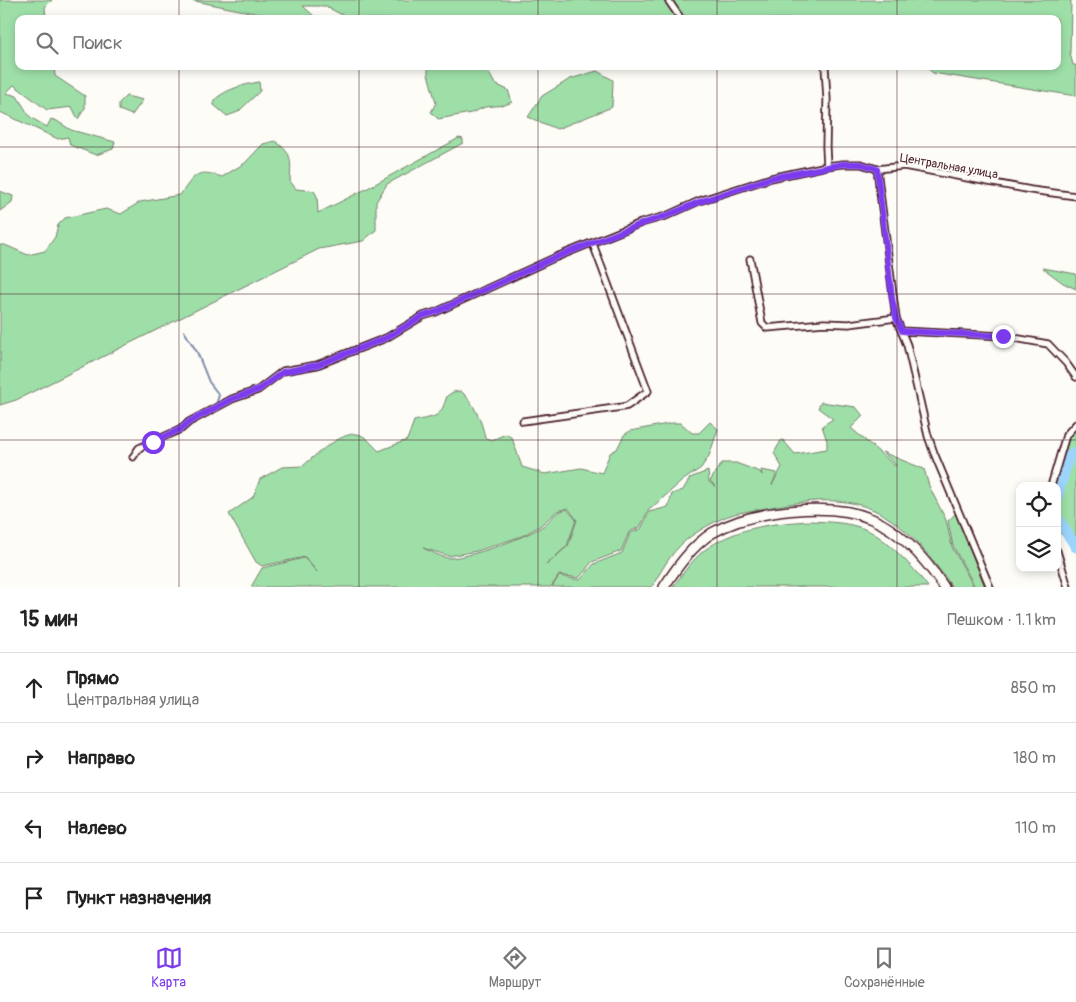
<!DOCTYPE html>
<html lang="ru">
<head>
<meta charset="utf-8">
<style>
	:root { --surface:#fff; --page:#f6f6f6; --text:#222; --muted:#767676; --line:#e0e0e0; --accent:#7c3aed }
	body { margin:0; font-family:Pangolin,sans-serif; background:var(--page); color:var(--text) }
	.controls { position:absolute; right:15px; bottom:15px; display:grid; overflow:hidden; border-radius:10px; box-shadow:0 2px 8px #0003 }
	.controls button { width:45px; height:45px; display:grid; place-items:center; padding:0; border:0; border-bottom:1px solid var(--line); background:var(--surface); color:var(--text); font:25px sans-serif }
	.stop { position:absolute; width:15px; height:15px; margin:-11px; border:4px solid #7c3aed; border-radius:50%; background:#fff }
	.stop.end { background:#7c3aed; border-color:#fff; box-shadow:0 1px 5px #0008 }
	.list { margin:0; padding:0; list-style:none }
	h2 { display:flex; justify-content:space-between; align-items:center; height:65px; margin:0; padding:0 20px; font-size:21px }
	h2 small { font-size:16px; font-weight:400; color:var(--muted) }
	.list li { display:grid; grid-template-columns:32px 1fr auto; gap:15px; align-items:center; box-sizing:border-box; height:70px; padding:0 20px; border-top:1px solid var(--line) }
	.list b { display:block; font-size:19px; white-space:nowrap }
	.list p { margin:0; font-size:16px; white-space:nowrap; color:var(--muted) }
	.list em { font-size:16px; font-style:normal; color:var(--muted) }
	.icon { flex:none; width:28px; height:28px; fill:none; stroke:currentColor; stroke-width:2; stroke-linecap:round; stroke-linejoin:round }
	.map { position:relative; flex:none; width:1076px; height:587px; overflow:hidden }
	.search { position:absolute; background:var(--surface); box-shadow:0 2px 8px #0003; left:15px; right:15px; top:15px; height:55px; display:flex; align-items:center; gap:12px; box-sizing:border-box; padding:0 18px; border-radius:10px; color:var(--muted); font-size:19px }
	.sheet { height:345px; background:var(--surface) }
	nav { display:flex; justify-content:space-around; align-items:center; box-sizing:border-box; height:70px; border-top:1px solid var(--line); background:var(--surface); font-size:14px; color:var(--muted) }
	nav a { display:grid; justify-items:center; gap:2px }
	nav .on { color:var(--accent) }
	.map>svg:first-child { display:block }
	.green { fill:#9edfa8; stroke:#747f6a; fill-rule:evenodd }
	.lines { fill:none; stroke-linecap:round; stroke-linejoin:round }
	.stream { stroke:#7b8ca8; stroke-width:2 }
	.river { stroke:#9cd4fc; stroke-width:11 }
	.street-casing { stroke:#4a1f2b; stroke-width:9 }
	.primary-casing { stroke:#4a1f2b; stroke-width:12 }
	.street { stroke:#fdfcf7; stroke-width:5.5 }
	.primary { stroke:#fdfcf7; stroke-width:9 }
	.route { stroke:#7c3aed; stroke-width:6 }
	.grid { fill:none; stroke:#4a1f2b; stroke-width:1; stroke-opacity:0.55 }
	.labels { text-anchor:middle; stroke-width:4; stroke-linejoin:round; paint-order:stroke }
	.street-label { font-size:12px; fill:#4a1f2b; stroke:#fdfcf7 }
</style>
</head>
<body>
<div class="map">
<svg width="1076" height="587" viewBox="0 0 1076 587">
	<rect width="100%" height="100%" fill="#fdfcf7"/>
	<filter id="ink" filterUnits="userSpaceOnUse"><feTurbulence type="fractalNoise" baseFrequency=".02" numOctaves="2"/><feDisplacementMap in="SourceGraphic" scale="10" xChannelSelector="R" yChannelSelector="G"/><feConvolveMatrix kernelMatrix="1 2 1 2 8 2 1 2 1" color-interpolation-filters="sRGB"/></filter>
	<g filter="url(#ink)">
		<path class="green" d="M0,0h52l-7,7 1,12h-27v47h35l1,10 30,20v12l-7,11 -6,-12 -25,3 -33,-25 -8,8 11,3 13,21 17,10 4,-8 6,2 14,9 44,12 -2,7 -17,6 -26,-10 -2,-8 -10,2 -58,-27z
			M190,0h881l-1,53 3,12h3v31l-143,-23 -8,-7h132v-47h-707l-25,-13h-22l12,11 -3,2h-28z
			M428,66h57l10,18 13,6 4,12 -7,3 -20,2 -14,6 -33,6 -7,-7 5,-9 -8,-29z
			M597,71l16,9 -1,27 -55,22 -29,-12 14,-21 28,-17z
			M259,82l1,9 -22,21 -11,4 -13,-11v-5c13,-11 28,-15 45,-18z
			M126,96l17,4 -11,15 -13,-5v-7z
			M459,138l4,1v4l-76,41 -11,18v28l-13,11 -44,8 -303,151 -16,5v-160h5l23,10 17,-4 10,-14 3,-12 7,-7 41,-9 15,5 19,-12 40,-7c15,-20 16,-27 42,-18l23,-14 18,-19 12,-3c18,13 16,19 15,40l6,8 18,2 3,5 1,17 48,-24z
			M0,191l13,5 -1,6 -12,9z
			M1043,268l33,6v15l-13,-6z
			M461,391c13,12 21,30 24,47l7,2 14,-6 6,4 10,29 23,7 36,-6 21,5 8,-20 7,-4 7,-14 6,-4 43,-8h8l11,10h7l11,-11 8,7 -9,27 -8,12 -19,13 -34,30 -8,16 -11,5 -8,19 -29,11 -13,16 -20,-3 -8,12h-300l11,-19 42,-10 13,14 -12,-15 -43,9 -6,-4 -27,-48 24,-17 7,-18 22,-12 21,-1c11,-10 38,-34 54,-32 9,1 16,12 22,17l28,-11 7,-19c22,-5 26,-2 33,-25l6,-4zM568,508l9,12 -9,26 -22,19 21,-19 9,-26 -9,-11c-16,4 -15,12 -27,19 -20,11 -70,30 -92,30 -7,-1 -18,-7 -25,-10l26,8 28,-5 45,-15 18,-10 17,-15z
			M821,402l35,5 7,9 -12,12 44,38 1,-1 -14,-13 42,17 5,17 17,34 6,27 22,40h-22c-21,-30 -44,-61 -78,-77 -36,-16 -76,-8 -113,-1 -10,2 -23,3 -33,7 -15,6 -31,15 -43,25 -15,13 -24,30 -33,46h-100l7,-11 21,4 14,-16 28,-11 8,-20 11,-4 8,-17 19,-5 4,-13 11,-4 7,-12 18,-7 1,11 7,5 -6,-6 12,-18h14l24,9 2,3 -1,-5 16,3 -5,12 10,-18 -8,-14 8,-14 13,15 32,-5v-8l-5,-15 11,-7 -15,-11z
			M1076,430v122l-19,-23v-43h-3l15,-49z
			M956,513l27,69 2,5h-10l-22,-41 -5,-25z
			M810,521c19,1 39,1 57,9 19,8 49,40 61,57h-255c10,-14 22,-31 36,-40 30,-20 66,-24 101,-26z"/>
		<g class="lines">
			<path class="stream" d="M184,331l13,21 12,30 10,13 -3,10"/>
			<path class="river" d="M1057,498l12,-43 7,-3
				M1057,517l19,30"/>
			<defs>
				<path id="street" d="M668,0l13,19
					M825,66l2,33 -1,48 1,19
					M877,169l19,149 11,27 21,91 6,17 56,134
					M750,259l12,64 5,5 57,-5 25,1 47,-6
					M902,331l101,5 45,8 18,19 10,14
					M523,421l99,-14 5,-1 21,-15 -55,-147
					M133,457l6,-9 42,-19 8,-7 43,-23 26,-9 25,-19 34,-6 69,-27 37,-22 13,-4 118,-54 87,-35 25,-7 33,-15 72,-23 56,-12 16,-2h18l16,5 27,-3 127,24 45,6
					M1051,486l15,-51 10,-11
					M1057,551l11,36"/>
				<path id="primary" d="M664,587c13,-20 28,-41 48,-54 40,-23 118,-32 160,-14 30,13 54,41 72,68"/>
			</defs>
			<use href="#street" class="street-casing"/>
			<use href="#primary" class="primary-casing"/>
			<use href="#street" class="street"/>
			<use href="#primary" class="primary"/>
		</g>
	</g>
	<g class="lines" filter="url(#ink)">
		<path class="route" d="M153,442l28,-13 8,-7 43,-23 26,-9 25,-18 34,-7 69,-27 37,-22 13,-4 118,-54 87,-34 25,-8 33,-14 72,-24 72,-14h18l16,5 15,129 4,20 6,13 101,5"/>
	</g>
	<path class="grid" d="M179,0v19M359,0v19M538,0v19M717,0v19M897,0v19M179,66v521M359,66v521M538,66v521M717,66v521M897,66v521M0,147h1076M0,294h1076M0,440h1076"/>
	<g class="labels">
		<g class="street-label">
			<text transform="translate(949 166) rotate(10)" y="4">Центральная улица</text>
		</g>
	</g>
</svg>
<div class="controls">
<button><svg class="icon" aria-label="locate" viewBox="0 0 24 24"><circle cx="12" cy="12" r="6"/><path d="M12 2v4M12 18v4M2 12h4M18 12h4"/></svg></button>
<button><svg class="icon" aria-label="layers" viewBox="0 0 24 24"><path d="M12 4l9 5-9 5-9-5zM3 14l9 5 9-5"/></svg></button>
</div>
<div class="stop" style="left:153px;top:442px"></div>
<div class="stop end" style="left:1003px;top:336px"></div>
<div class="search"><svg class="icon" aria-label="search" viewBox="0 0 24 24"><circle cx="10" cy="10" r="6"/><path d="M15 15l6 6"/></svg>Поиск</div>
</div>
<section class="sheet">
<h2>15 мин<small>Пешком · 1.1 km</small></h2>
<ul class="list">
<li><svg class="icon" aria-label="ahead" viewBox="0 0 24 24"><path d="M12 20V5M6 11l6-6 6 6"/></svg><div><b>Прямо</b><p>Центральная улица</p></div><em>850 m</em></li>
<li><svg class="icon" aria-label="right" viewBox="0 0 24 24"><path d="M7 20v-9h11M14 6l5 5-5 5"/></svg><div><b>Направо</b></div><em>180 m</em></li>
<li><svg class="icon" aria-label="left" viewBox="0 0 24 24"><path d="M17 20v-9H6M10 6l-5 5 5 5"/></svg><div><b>Налево</b></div><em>110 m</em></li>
<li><svg class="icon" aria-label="arrive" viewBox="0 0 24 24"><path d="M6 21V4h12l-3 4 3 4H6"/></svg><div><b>Пункт назначения</b></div></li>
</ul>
</section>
<nav>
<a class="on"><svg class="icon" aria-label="map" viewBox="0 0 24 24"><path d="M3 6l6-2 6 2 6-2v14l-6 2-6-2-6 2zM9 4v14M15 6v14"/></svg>Карта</a>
<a><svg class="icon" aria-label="directions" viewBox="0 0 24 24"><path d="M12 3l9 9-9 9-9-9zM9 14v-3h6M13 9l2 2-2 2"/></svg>Маршрут</a>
<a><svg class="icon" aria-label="saved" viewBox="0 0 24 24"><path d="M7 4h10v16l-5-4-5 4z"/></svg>Сохранённые</a>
</nav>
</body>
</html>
